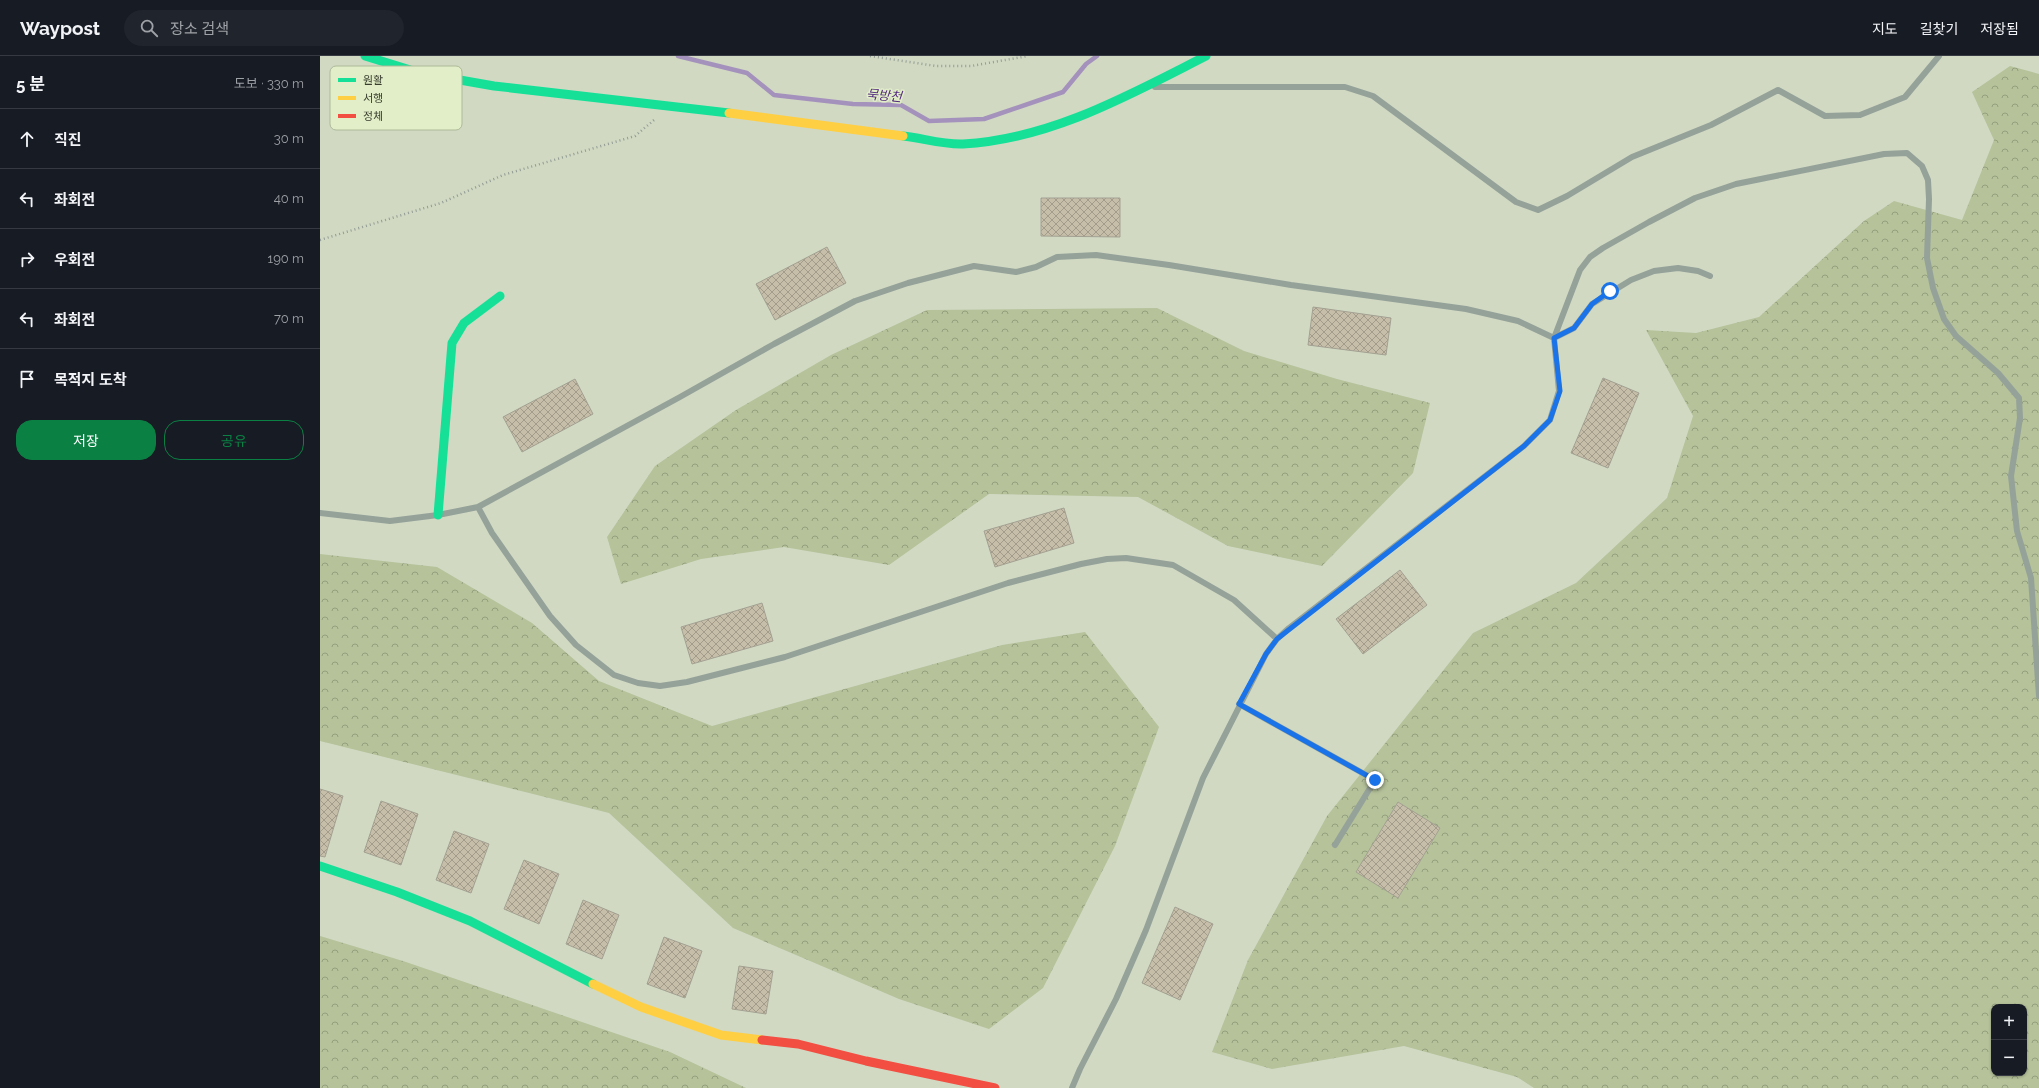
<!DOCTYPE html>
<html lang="ko">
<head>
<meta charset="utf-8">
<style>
	:root { --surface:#171b24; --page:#20242c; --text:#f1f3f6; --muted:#9ea1a6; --line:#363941; --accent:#0b8043 }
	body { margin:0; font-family:Raleway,"Noto Sans KR",sans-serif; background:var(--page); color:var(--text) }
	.controls { position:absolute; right:12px; bottom:12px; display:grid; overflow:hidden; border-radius:8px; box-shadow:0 1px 3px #0004 }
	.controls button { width:36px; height:36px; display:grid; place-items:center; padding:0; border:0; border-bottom:1px solid var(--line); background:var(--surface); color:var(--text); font:20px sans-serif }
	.stop { position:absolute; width:12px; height:12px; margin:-9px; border:3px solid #1a73e8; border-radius:50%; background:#fff }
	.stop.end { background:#1a73e8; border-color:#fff; box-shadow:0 1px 4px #0008 }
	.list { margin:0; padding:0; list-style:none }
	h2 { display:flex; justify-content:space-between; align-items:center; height:52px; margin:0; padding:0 16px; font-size:17px }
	h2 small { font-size:13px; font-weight:400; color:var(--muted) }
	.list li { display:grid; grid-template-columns:26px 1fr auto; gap:12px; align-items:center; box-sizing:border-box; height:60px; padding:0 16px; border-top:1px solid var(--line) }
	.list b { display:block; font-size:15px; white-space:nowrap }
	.list em { font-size:13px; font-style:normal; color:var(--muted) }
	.actions { display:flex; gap:8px; padding:12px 16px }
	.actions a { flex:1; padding:9px 0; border:1px solid var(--accent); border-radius:16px; text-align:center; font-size:14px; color:var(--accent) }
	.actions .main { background:var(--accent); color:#fff }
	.icon { flex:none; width:22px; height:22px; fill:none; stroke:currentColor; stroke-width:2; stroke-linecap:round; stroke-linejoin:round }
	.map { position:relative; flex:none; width:1719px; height:1032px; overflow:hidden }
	header { display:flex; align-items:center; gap:24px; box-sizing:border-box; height:56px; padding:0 20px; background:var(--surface); border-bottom:1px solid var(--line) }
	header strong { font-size:19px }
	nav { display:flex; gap:22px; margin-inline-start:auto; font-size:14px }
	.search { width:280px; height:36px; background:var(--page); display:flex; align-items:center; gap:10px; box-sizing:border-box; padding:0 14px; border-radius:22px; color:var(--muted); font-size:15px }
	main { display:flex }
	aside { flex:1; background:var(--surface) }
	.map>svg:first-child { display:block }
	.forest { fill:url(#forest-crowns); fill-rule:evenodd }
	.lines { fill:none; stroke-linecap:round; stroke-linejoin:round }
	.stream { stroke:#a492bc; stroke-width:4.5 }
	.building { fill:url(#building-cross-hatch); stroke:#a3a192 }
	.path { stroke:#929c94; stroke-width:2.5; stroke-dasharray:1 3; stroke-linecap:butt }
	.lane { stroke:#95a299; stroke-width:6 }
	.fast { stroke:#16e098; stroke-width:9 }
	.slow { stroke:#ffcf43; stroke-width:9 }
	.jam { stroke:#f24e42; stroke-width:9 }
	.route { stroke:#1a73e8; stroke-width:5 }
	.labels { text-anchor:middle; stroke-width:3; stroke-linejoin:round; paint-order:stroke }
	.water-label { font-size:13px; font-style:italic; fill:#542b7f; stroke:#e1eec7 }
	.key { fill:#e1eec7; stroke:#aeb999; stroke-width:1 }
	.key-label { font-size:11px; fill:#383d2e }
</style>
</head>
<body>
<header>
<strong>Waypost</strong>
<div class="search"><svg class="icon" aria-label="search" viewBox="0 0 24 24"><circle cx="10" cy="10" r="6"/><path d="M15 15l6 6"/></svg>장소 검색</div>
<nav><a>지도</a><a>길찾기</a><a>저장됨</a></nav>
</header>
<main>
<aside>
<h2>5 분<small>도보 · 330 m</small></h2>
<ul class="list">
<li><svg class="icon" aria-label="ahead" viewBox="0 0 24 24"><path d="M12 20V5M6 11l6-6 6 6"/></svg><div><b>직진</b></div><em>30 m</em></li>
<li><svg class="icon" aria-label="left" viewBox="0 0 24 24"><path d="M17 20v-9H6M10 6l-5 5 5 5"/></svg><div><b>좌회전</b></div><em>40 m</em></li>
<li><svg class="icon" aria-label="right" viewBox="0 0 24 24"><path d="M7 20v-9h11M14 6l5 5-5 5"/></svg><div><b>우회전</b></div><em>190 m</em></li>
<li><svg class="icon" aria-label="left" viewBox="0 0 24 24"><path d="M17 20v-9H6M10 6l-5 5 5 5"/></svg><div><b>좌회전</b></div><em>70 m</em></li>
<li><svg class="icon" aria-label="arrive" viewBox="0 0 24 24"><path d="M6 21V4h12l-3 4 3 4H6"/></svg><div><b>목적지 도착</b></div></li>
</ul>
<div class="actions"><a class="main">저장</a><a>공유</a></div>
</aside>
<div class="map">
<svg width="1719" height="1032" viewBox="0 0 1719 1032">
	<defs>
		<pattern id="forest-crowns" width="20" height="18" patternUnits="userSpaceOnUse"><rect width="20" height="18" fill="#b5c29a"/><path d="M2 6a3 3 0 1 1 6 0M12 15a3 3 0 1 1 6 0" fill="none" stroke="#949f7e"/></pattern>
		<pattern id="building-cross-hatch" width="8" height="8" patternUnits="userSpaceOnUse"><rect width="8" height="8" fill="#c7bea9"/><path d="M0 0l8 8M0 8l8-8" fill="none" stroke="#a39c8a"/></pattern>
	</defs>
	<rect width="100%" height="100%" fill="#d1d9c3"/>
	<path class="forest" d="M1690,10l29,8v1014h-505l-17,-11 -113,-31 -132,23 -60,-17 36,-92 79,-144 146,-183 103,-50 91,-85 26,-82 -47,-86 50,3 63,-16 105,-96 30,-20 68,19 32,-80 -22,-48zM1674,951h30v66h-30z
		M837,252l87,43 93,28 93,24 -17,70 -91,93 -94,-20 -90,-49 -149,-3 -100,71 -105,-18 -83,12 -80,25 -14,-47 48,-71 81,-56 95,-55 96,-45z
		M0,498l117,13 95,56 67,58 113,45 290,-81 83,-13 74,95 -44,119 -72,142 -54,41 -90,-30 -166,-71 -124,-115 -289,-72z
		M0,880l83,25 267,91 76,36h-426z"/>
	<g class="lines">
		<path class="stream" d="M358,0l69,17 27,22 79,9 48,1 28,16 55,-2 79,-27 23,-28 11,-8"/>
	</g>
	<path class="building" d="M721,142h79v39l-79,-1z
		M507,191l19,36 -71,37 -19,-36z
		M993,251l78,11 -5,37 -78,-10z
		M1283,322l36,15 -31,75 -37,-15z
		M255,323l18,35 -71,38 -19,-35z
		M744,452l10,35 -79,24 -11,-36z
		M1080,514l27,35 -64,49 -27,-35z
		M442,547l11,38 -81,23 -11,-37z
		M0,733l23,7 -18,61 -5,-1z
		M61,745l37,13 -17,51 -37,-13z
		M1078,746l42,26 -42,70 -42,-26z
		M134,775l35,13 -18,49 -35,-13z
		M204,804l35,14 -20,50 -35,-15z
		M263,844l36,15 -17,44 -36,-15z
		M855,851l38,17 -33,76 -38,-17z
		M344,881l38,14 -17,47 -38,-14z
		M419,910l34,5 -7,43 -34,-5z"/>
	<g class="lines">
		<path class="path" d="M550,0l66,10h35l57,-10
			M0,184l121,-37 62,-28 132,-39 19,-16"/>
		<path class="lane" d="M835,31h190l28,9 143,106 22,8 29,-14 65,-39 79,-32 67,-35 47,26 35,-1 45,-18 34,-41
			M1234,282l26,-68 10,-13 13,-9 46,-26 46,-24 41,-14 148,-30 23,-1 15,13 6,14 1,19 -2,59 6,30 11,31 12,17 42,37 21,25 1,20 -9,58 6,55 14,47 8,118
			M1234,282l20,-10 18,-24 39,-24 23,-9 24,-3 20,3 12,5
			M0,457l70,8 48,-6 40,-8
			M919,648l136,76 -40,65
			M752,1032l8,-19 36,-70 30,-69 57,-152 63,-124 11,-15 12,-11 235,-182 26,-26 9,-29 -5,-53 -36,-17 -52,-12 -175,-24 -122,-20 -73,-10 -39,2 -21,10 -20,5 -42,-6 -66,17 -53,18 -81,43 -94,53 -202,110 14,26 58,83 26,29 38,30 24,8 22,3 27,-4 98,-25 223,-74 73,-19 26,-5 19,-1 47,7 61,35 43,39"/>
		<path class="fast" d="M45,0l55,17 74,13 235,27
			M583,80c19,2 41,9 60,8 88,-5 166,-49 243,-88
			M118,459l14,-172 12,-20 36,-27
			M0,810l77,26 73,29 123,63"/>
		<path class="slow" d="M409,57l174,23
			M273,928l48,23 80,28 41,5"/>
		<path class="jam" d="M442,984l36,4 68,17 129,27"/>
	</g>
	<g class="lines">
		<path class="route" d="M1055,724l-136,-76 27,-50 11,-15 247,-193 26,-26 10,-29 -6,-53 20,-10 18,-24 18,-13"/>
	</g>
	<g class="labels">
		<g class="water-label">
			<text transform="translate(564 39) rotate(5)" y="5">묵방천</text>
		</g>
	</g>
	<rect x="10" y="10" width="132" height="64" rx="6" class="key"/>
	<rect x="18" y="22" width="18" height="4" fill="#16e098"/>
	<rect x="18" y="40" width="18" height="4" fill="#ffcf43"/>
	<rect x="18" y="58" width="18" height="4" fill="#f24e42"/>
	<g class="key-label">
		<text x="43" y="28">원활</text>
		<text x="43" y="46">서행</text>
		<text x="43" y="64">정체</text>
	</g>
</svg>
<div class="controls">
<button>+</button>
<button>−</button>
</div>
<div class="stop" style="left:1290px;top:235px"></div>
<div class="stop end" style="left:1055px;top:724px"></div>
</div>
</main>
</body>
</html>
